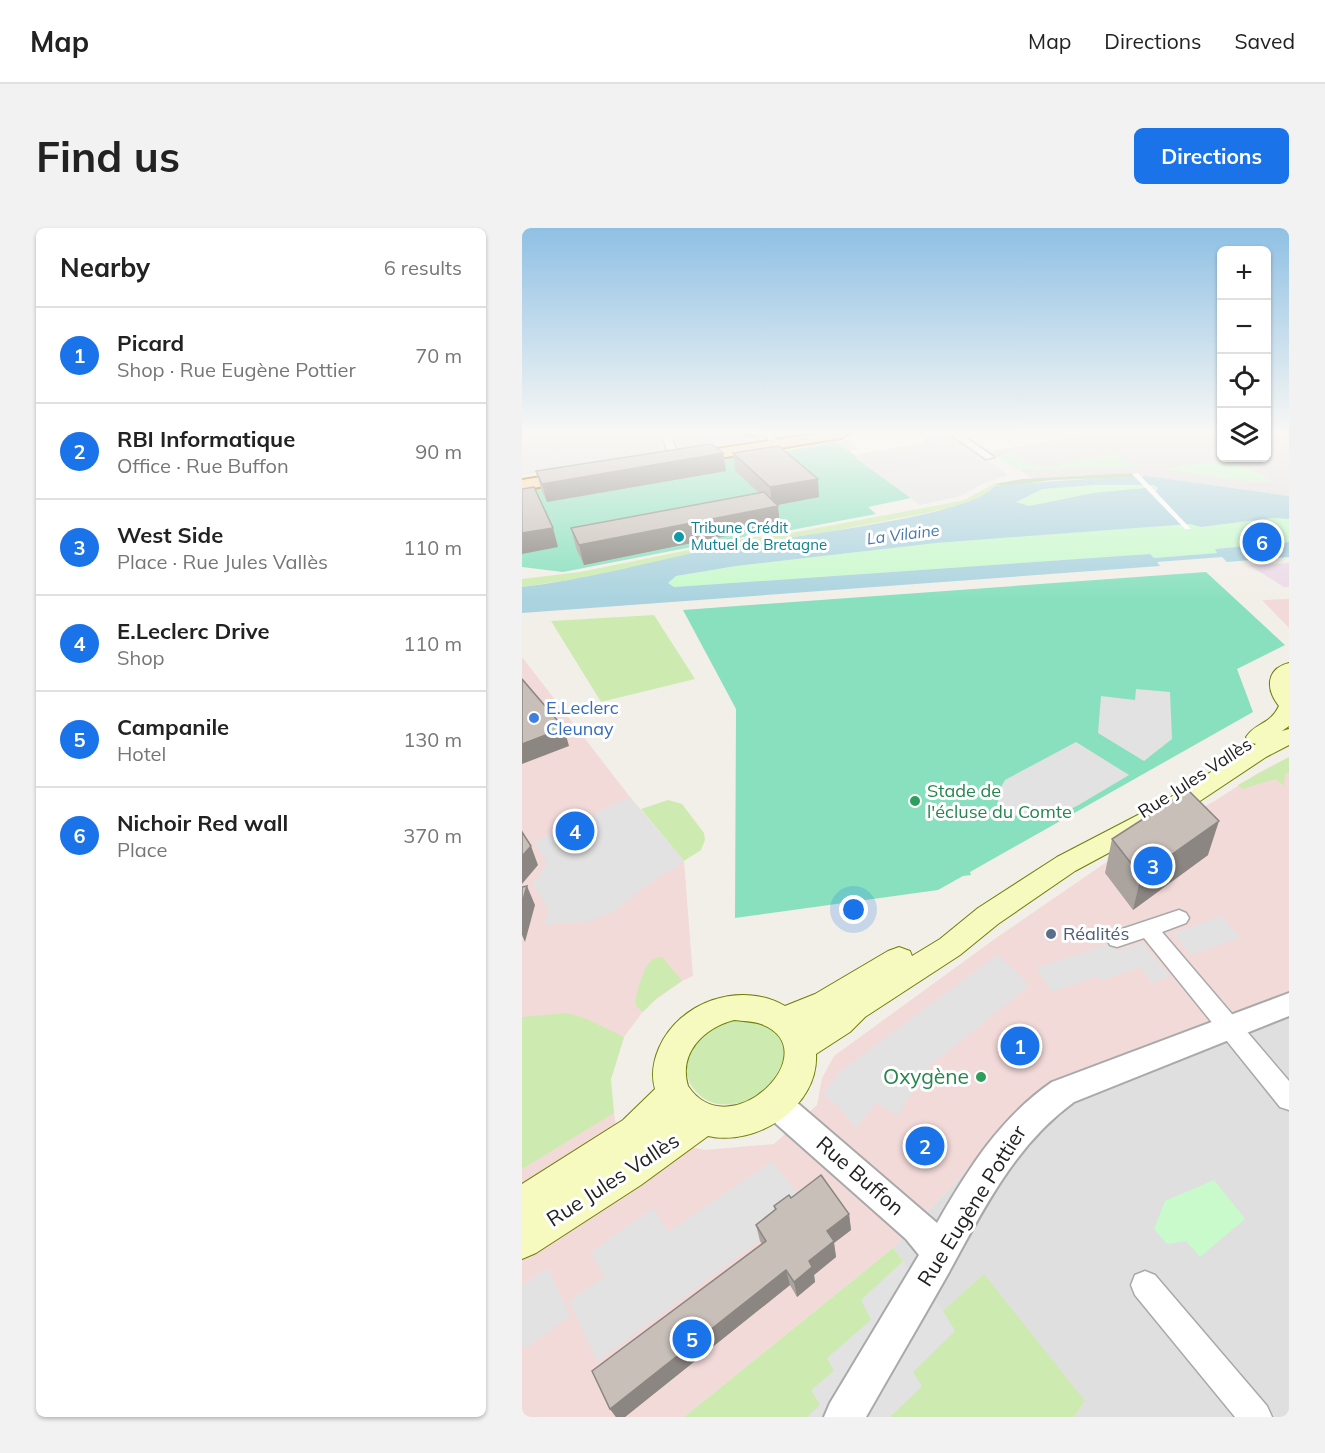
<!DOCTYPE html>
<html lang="en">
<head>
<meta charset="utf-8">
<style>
	:root { --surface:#fff; --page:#f2f2f2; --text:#222; --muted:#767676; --line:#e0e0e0; --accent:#1a73e8 }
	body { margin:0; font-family:Mulish,sans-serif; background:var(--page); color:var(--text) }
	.controls { position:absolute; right:18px; top:18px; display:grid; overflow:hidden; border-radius:9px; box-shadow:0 2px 4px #0004 }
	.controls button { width:54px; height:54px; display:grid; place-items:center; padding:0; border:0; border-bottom:2px solid var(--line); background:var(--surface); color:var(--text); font:30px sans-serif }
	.you { position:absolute; left:332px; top:682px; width:21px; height:21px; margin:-15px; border:4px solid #fff; border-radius:50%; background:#1a73e8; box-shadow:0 0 0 9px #1a73e833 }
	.badge { display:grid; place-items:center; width:39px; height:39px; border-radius:50%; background:var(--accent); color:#fff; font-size:20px; font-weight:700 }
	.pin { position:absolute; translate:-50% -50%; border:3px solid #fff; box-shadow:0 2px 6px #0006 }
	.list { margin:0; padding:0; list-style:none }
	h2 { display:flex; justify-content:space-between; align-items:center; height:78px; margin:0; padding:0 24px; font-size:26px }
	h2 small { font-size:20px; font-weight:400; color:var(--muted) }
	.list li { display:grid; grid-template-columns:39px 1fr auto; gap:18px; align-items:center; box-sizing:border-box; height:96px; padding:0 24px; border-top:2px solid var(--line) }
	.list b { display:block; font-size:22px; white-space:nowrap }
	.list p { margin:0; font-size:20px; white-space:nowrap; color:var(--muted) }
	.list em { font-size:20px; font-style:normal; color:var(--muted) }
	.icon { flex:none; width:33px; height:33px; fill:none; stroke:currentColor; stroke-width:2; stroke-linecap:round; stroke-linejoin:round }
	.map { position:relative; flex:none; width:767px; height:1189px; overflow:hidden; border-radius:9px }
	header { display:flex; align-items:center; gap:36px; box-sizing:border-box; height:84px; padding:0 30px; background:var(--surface); border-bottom:2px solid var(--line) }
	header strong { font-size:28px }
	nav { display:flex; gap:33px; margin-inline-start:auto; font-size:21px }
	.intro { display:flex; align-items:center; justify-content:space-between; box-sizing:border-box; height:144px; padding:0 36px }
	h1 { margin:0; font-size:42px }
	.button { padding:15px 27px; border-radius:9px; background:var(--accent); color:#fff; font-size:21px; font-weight:700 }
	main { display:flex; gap:36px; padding:0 36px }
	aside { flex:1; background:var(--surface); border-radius:9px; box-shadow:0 2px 4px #0004 }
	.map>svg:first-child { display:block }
	.residential { fill:#e0dfdf }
	.commercial { fill:#f2dad9 }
	.industrial { fill:#ebdbe8 }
	.education { fill:#ffffe5 }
	.grass { fill:#cdebb0 }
	.forest { fill:#add19e }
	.park { fill:#c8facc }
	.pitch { fill:#88e0be }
	.parking { fill:#e2e2e2 }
	.water { fill:#aad3df; fill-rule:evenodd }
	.pier { fill:#fff }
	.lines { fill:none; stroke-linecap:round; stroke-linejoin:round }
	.stream { stroke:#aad3df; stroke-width:3 }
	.minor-casing { stroke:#a9a9a9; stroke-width:3 }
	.tertiary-casing { stroke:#a9a9a9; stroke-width:4 }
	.secondary-casing { stroke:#707d05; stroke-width:2 }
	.primary-casing { stroke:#a06b00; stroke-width:4 }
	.minor { fill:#fff; fill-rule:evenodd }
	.tertiary { fill:#fff; fill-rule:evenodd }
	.secondary { fill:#f7fabf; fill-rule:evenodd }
	.primary { fill:#fcd6a4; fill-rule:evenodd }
	.wall { fill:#aba49e }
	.shaded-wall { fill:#8b8681 }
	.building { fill:#c7bfb8; stroke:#8b8681; stroke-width:1.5 }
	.culture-dot { fill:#0f9aa8; stroke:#fff; stroke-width:2 }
	.shop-dot { fill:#3f7fe0; stroke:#fff; stroke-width:2 }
	.leisure-dot { fill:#2e9e5b; stroke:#fff; stroke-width:2 }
	.service-dot { fill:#5c6f8a; stroke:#fff; stroke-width:2 }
	.labels { text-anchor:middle; stroke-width:6; stroke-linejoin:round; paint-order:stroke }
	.far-culture-label { font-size:15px; fill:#0d838f; stroke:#fff; text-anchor:start }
	.far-water-label { font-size:16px; font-style:italic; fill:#4a7aab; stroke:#fff }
	.shop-label { font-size:18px; fill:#366cbe; stroke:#fff; text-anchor:start }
	.street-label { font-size:18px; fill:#222; stroke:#fff }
	.leisure-label { font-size:18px; fill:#27864d; stroke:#fff; text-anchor:start }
	.service-label { font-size:18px; fill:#4e5e75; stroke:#fff; text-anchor:start }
	.near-leisure-label { font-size:21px; fill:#27864d; stroke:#fff; text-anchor:end }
	.near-street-label { font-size:21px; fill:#222; stroke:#fff }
</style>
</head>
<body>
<header>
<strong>Map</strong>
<nav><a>Map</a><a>Directions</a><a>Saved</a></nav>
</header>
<div class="intro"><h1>Find us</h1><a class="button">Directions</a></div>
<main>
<aside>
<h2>Nearby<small>6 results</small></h2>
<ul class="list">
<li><span class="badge">1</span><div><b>Picard</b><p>Shop · Rue Eugène Pottier</p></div><em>70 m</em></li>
<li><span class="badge">2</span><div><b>RBI Informatique</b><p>Office · Rue Buffon</p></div><em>90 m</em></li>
<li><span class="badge">3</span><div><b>West Side</b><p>Place · Rue Jules Vallès</p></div><em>110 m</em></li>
<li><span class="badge">4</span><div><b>E.Leclerc Drive</b><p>Shop</p></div><em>110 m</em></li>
<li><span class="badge">5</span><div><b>Campanile</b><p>Hotel</p></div><em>130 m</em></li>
<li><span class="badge">6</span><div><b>Nichoir Red wall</b><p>Place</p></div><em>370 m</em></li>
</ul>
</aside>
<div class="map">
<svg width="767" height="1189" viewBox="0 0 767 1189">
	<rect width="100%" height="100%" fill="#f2efe9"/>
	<path class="residential" d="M0,206h273l-273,41z
		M300,206h399l1,24h44l1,-24h22v62l-142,-20 -109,5 -45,-27 -113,21z
		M767,769v420h-215l11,-16 -142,-90 -50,-63 151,-160z"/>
	<path class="commercial" d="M767,371v29l-27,-28z
		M0,429l108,140 54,64 9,115 -11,5 -35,25 -23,31 -13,42v16l6,37 88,18 69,-6 43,-39 5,-27 12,-22 162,-118 147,-101 70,-35 45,-29 31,-16v240l-245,91 -151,160 -209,169h-162z"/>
	<path class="industrial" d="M767,335v24h-5l-35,-22z"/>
	<path class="education" d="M341,206h75l-17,3 7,6 -76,12 -4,-3 10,-4 -8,-4 1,-2 -7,-5z
		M441,206h130l-102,17z"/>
	<path class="grass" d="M472,256l4,1 -4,1 -7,9 -29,11 -42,9 -93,18 -85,11 -155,34 -61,9v-8l58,-7 168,-34 32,-3 170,-32 14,-3z
		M132,387l41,64 -94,23 -50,-81z
		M767,529v15l-4,2 -1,12 -8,-7 -34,10 -4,-4z
		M146,572l14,4 22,29 1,7 -4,10 -17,11 -43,-52z
		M140,729l20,24 -24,16 -15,15 -7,-6c-2,-9 8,-41 17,-47 1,-1 8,-2 9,-2z
		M45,785l20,6 37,18 -13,42 3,34 -92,56v-152z
		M227,790c9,4 23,8 29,15 35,44 -53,100 -85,55 -20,-28 10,-62 38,-68 6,-2 13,-1 18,-2z
		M371,1020l50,63 41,-37 101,127 -11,16h-390z"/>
	<path class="forest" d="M611,245l2,4 -84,3 -47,7 -10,-3 28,-5z"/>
	<path class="park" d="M491,226c20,12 25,16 49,12l-3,-3 54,-9 24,13 -119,3 -22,-13z
		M706,231l47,23h-24l-87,-13z
		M572,257h59l5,3 -1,2 -8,1 -56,2 -64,13 -13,-4 28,-13z
		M750,290l17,1v23l-74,7 3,4 -64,5 -4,-4 -476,33 -7,-4 9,-7 60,-10 200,-23 254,-19 11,3z
		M692,952l31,39 -45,38 -14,-16 -19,3 -13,-15 11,-28z"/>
	<path class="pitch" d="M313,214l20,13 2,4 54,39 -43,9 8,7 -90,17 -2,-2 -221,43 -41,-5v-74l25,-7 163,-28h35z
		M684,344l79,73 -48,24 16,43 -283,160 1,3 -8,1 -25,14 -203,28 1,-209 -53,-99z"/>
	<path class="parking" d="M434,211l52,36 -26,9 -21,12 -41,9 -40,-30 40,-8 -13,-9 -8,1 -13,-10z
		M33,227l-2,13 -31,5v-14z
		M614,461l34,3 2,47 -28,22 -46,-28 3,-37 34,4z
		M554,514l53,33 -52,31 -30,13h-19l-19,-5 -9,-7 -4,-11 9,-16z
		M108,569l54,64 -44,29 -23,20 -27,11 -45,4 3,-16 -15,-25 15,-21 -14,-21z
		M699,688l19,22 -49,17 -18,-21z
		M589,715l6,8 25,-8 28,33 -18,7 -12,-16 -39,14 -3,-5 -46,16 -16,-24z
		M475,727l20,17 12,14 -103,83 -28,47 -22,-13 -20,25 -20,-24 -13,-9 15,-22z
		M250,933l35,44 -210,157 -28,-61 35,-24 -13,-25 62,-44 15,24z
		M381,1033l40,50 12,20 -42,41 9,14 -32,31h-83l13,-12 -9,-15 23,-19 -7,-13 44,-38 -10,-20z
		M26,1040l22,48 -45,33 -3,-6v-58z"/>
	<path class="water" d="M625,248l142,20v23l-17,-1 -71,9 -11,-3 -254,19 -200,23 -60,10 -8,7 6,4 476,-33 4,4 63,-5 -2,-4 74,-7v15l-62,5 -5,-5 -65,5 3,4 -638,47v-26c65,-7 128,-26 192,-38 46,-9 263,-32 280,-63 50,-4 102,-8 153,-10zM572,257h59l5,3 -2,3h-7l-3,-3 -53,5 -64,13 -13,-4 27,-13z"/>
	<path class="pier" d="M615,245h1l53,56h-6l-53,-55z"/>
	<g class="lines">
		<path class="stream" d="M736,293l7,7"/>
		<defs>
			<path id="minor" d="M140,206h8l8,20 -2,2 -8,-2z
				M243,206h8l4,5 -8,2z
				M428,206h10l34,23 -8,2z
				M657,682l7,3 3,5 -3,5 -24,9 127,149v29l-9,-3 -136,-169 -27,9 -7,-2 -3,-6 3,-6z
				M623,1043l10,4 112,131 5,11h-37l-100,-122 -4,-10 4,-10z"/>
			<path id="tertiary" d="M767,765v23l-215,86c-60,44 -91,108 -126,172 -27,48 -55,95 -82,143h-42l6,-14 89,-148 -13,-16 -141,-125 -4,-10 4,-10 11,-4 11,4 150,129c31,-54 63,-105 115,-141z"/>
			<path id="secondary" d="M767,435v63l-7,5 7,-2v16l-23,12 -87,58 -104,56 -77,53 -38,31 -95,62 -15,15 -34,22c3,53 -60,93 -108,82l-67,49 -105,68 -14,6v-75l101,-64 32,-31c-4,-14 -2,-27 4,-41 20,-46 81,-68 126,-42l30,-12 73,-43 11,-4 11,4 2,5 28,-17 38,-31 79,-51 104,-54 95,-59 -7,-2 -3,-5c10,-15 24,-12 33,-31 -13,-16 -14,-37 10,-43zM212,792c8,1 19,1 27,4 69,26 -31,125 -73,62 -10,-33 16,-58 46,-66z"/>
			<path id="primary" d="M294,206h32l-7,4 -158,26 -8,-5 8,-5z
				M56,243l8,5 -2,3 -62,11v-10z"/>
		</defs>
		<use href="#minor" class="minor-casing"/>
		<use href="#tertiary" class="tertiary-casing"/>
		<use href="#secondary" class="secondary-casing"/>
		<use href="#primary" class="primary-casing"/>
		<use href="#minor" class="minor"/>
		<use href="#tertiary" class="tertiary"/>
		<use href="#secondary" class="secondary"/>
		<use href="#primary" class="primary"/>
	</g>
	<path class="wall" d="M201,225l3,18 -179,31 -6,-13 -5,-18z
		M211,225l86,44 -42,8 3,20 -196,40 -8,-17 -5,-20 188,-35 -24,-22z
		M590,611l96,16 -75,55 -28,-37z
		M269,970l58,16 2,16 -17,13 2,14 -22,18 1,7 -18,15 -7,-12 -165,132h-9l-6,-8 152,-165 -2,-3 -4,-16 19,-15 -1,-4z"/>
	<path class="shaded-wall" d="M219,206h16l1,2 -16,2z
		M201,225l3,18 -179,31 -5,-18z
		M296,251l1,18 -47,9 -2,-19z
		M256,278l2,19 -196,40 -5,-20z
		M31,300l5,19 -36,7v-21z
		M42,500l5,18 -47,18v-20z
		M697,593l-11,34 -75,55 8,-34z
		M9,618l7,19 -16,19v-28z
		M5,658l8,19 -10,37 -3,-7v-32z
		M327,986l2,16 -17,13 2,14 -22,18 1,7 -18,15 -3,-15 15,-21 18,-30z
		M264,1042l4,15 -165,132h-9l-6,-8z"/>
	<path class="building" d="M189,216l12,9 -181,31 -6,-13z
		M257,218l39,33 -48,8 -37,-34z
		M12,259l19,41 -31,5v-44z
		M242,264l14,14 -199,39 -8,-17z
		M0,451l42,49 -42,16z
		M666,562l31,31 -78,55 -29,-37z
		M0,604l9,14 -9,10z
		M5,658l-5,17v-16z
		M299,947l28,39 -22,17 7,10 -25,20 3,6 -18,15 -8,-12 -176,139 -18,-38 174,-130 -10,-16 20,-16 -2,-3 15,-11 2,3z"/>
	<linearGradient id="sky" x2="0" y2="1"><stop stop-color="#8fc0e4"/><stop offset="0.55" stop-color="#f9f8f5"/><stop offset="1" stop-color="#f9f8f5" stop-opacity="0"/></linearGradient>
	<rect width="767" height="372" fill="url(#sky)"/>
	<circle class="culture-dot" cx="157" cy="309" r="6"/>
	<circle class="shop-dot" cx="12" cy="490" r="6"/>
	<g class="leisure-dot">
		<circle cx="393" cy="573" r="6"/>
		<circle cx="459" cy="849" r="6"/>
	</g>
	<circle class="service-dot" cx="529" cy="706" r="6"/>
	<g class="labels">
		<g class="far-culture-label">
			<text x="169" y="305">Tribune Crédit<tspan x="169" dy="17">Mutuel de Bretagne</tspan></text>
		</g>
		<g class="far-water-label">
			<text transform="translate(381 306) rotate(-7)" y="6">La Vilaine</text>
		</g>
		<g class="shop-label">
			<text x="24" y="486">E.Leclerc<tspan x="24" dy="21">Cleunay</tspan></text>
		</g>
		<g class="street-label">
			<text transform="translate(673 550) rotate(-33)" y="6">Rue Jules Vallès</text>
		</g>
		<g class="leisure-label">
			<text x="405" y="569">Stade de<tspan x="405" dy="21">l'écluse du Comte</tspan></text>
		</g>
		<g class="service-label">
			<text x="541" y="712">Réalités</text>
		</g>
		<g class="near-leisure-label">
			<text x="447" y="856">Oxygène</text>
		</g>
		<g class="near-street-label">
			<text transform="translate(338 948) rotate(41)" y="7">Rue Buffon</text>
			<text transform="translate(91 952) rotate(-33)" y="7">Rue Jules Vallès</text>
			<text transform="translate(450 978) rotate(-58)" y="7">Rue Eugène Pottier</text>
		</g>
	</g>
</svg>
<div class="controls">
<button>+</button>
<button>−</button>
<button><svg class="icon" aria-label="locate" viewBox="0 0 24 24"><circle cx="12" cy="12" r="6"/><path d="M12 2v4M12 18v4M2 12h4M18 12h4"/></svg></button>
<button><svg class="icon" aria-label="layers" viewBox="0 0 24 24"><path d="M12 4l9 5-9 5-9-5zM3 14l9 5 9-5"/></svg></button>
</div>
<div class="you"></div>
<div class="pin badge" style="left:498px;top:818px">1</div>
<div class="pin badge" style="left:403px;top:918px">2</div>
<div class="pin badge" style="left:631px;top:638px">3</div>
<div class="pin badge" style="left:53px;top:603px">4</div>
<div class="pin badge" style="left:170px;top:1111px">5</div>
<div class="pin badge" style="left:740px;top:314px">6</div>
</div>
</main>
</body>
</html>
